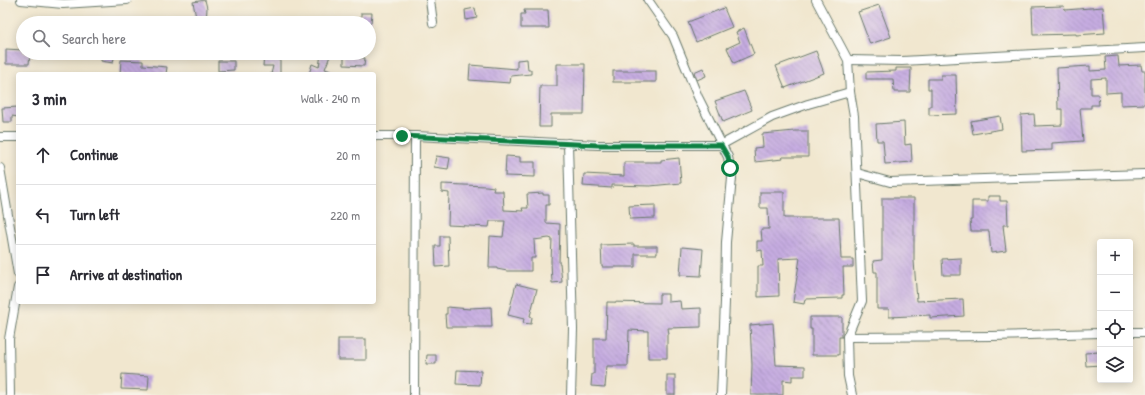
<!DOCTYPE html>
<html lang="en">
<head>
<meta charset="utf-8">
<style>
  body { margin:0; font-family:"Patrick Hand",sans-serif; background:#f7f7f7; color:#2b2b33 }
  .controls { position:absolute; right:12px; bottom:12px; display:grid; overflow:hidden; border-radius:4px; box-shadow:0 2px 10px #0003 }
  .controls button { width:36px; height:36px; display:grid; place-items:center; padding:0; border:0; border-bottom:1px solid #e1e1e2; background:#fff; color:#2b2b33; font:20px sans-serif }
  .stop { position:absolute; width:12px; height:12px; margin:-9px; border:3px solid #0b8043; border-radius:50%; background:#fff }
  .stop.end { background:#0b8043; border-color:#fff; box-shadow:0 1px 4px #0008 }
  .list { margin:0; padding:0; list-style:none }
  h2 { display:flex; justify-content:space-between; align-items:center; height:52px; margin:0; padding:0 16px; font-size:17px }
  h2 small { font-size:13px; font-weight:400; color:#7c7c81 }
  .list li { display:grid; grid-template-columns:26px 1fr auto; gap:12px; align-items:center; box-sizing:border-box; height:60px; padding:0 16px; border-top:1px solid #e1e1e2 }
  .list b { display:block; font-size:15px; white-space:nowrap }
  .list em { font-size:13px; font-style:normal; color:#7c7c81 }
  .icon { flex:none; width:22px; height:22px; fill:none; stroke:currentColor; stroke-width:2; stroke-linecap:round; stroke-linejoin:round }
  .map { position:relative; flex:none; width:1145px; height:395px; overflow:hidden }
  .search { position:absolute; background:#fff; box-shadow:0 2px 10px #0003; left:16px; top:16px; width:360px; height:44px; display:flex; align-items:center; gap:10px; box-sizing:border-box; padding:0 14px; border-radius:22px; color:#7c7c81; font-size:15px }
  .panel { position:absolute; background:#fff; box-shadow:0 2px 10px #0003; left:16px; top:72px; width:360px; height:232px; border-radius:4px }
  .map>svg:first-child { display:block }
</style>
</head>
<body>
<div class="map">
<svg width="1145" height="395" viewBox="0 0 1145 395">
  <defs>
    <pattern id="building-back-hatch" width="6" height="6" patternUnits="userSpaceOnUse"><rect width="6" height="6" fill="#c6ace1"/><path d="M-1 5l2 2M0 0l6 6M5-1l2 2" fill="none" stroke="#a08db7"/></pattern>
  </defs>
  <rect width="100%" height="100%" fill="#f7f3e8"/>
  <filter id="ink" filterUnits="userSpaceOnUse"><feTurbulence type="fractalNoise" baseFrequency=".025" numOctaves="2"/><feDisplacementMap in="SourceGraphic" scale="8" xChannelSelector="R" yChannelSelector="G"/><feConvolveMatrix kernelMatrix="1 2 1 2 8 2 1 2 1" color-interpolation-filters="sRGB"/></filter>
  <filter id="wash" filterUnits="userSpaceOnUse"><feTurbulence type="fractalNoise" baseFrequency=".012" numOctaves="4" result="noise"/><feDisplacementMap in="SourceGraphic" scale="16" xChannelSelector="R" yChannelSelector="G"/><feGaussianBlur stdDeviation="0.9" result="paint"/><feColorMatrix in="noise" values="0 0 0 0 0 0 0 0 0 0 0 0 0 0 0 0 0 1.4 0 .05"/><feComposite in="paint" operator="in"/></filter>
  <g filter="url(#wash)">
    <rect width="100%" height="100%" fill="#f1e7cf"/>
    <g id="blocks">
      <!-- building -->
      <g fill="url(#building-back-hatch)">
        <polygon points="205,0 207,8 206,23 197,23 193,2"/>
        <polygon points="879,5 891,37 870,44 858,12"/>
        <polygon points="1064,6 1065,10 1103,7 1105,33 1076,35 1076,34 1033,35 1032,7"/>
        <polygon points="475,8 477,18 466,20 465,10"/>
        <polygon points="724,8 732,27 696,42 688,22"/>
        <polygon points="524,10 548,10 549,28 521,28 521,14 525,14"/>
        <polygon points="361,13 372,13 371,23 361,23"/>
        <polygon points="744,28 754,54 734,63 727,48 740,42 736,32"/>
        <polygon points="6,49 23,50 23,53 30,53 29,64 6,64"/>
        <polygon points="816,51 824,73 785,88 776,66"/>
        <polygon points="102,53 115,53 113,63 101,61"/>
        <polygon points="264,53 280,53 280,74 271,74 273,66 263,66"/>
        <polygon points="321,54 330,56 325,69 337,73 337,74 309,74 312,64 319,67"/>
        <polygon points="1118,56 1119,66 1141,65 1142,71 1145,71 1145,104 1121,105 1121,92 1106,93 1106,78 1091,79 1091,94 1098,94 1099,105 1091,105 1091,108 1080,108 1083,141 1052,143 1052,150 1022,151 1021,115 1034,114 1035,126 1062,125 1062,109 1058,109 1057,68 1090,66 1090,71 1106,70 1105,57"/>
        <polygon points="344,57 365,58 364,66 344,65"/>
        <polygon points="527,59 528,70 531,70 531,74 511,76 510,83 469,80 470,65 517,69 517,60"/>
        <polygon points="121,60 143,61 143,65 167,67 166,74 120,74"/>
        <polygon points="218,61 234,61 234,70 218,71"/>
        <polygon points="557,64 585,64 584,114 551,114 551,127 539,127 540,86 557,86"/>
        <polygon points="703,68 706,76 697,80 694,72"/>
        <polygon points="896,68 911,68 910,92 894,92 893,79 866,79 866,72 896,71"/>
        <rect x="613" y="71" width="43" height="11"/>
        <polygon points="941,75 956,75 957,114 929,115 929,106 931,106 931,89 928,89 928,79 941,79"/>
        <polygon points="744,91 752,110 723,122 715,101"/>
        <polygon points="18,107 18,117 12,116 12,122 3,122 2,108"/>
        <polygon points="1000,116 1002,129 973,134 971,121"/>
        <polygon points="904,122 905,145 911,144 912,162 885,164 883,141 877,141 876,124"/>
        <polygon points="795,131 808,131 808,157 782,157 783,159 755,162 754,148 763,147 762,134"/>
        <polygon points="436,156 450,158 448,169 434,167"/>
        <polygon points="506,156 520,157 520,162 535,162 535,177 505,176"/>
        <polygon points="679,158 681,183 650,186 612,185 612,188 583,186 584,174 624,176 624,162 661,162 661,160"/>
        <polygon points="442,184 486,186 494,187 493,191 503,191 504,210 523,211 522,208 528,208 527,194 543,193 543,195 549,195 549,205 546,205 546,223 560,224 559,263 560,263 562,282 552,283 551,261 552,239 549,238 534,240 535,258 531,258 531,271 507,271 497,269 497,268 489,268 490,236 503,237 505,221 490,221 489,227 448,225 449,193 442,192"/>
        <polygon points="760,192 784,192 784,218 839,218 841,259 853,259 853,267 843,267 844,295 842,295 842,298 805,299 804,304 793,302 800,258 778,259 779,296 758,297 758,266 763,266 762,250 757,251 757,241 762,241 761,229 769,229 768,208 760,208"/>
        <polygon points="988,196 1000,196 1000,201 1007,201 1008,225 1003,225 1006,251 991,253 989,231 971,231 970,220 972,220 972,201 988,201"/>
        <polygon points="882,198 914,198 914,261 917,301 963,299 964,316 930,318 930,315 889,317 889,309 877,309 877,272 874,272 873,261 882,260"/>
        <polygon points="655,205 655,218 630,219 629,206"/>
        <polygon points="440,236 448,236 449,266 436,267 435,246 440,246"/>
        <polygon points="634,244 634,246 657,246 657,254 635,254 635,267 602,267 601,245"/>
        <polygon points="682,247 703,249 701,276 680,275"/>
        <polygon points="961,258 961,275 943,275 942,259"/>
        <polygon points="516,284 537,289 530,316 532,317 531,324 523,323 524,319 508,315"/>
        <polygon points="659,294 668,294 668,302 680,301 681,309 701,308 701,327 668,328 669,334 667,334 667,358 648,358 648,331 629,330 628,366 607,366 605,387 591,386 592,374 594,374 594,338 606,338 607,302 659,303"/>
        <polygon points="447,307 470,309 470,308 491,307 492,327 446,327 445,314 447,314"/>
        <polygon points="810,317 842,317 842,337 839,337 839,355 812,355 812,329 810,329"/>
        <polygon points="773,323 776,365 805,366 805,376 792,376 792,381 783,380 783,395 751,395 752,365 750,325"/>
        <rect x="338" y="339" width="28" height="21"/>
        <polygon points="1099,352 1100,365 1086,366 1085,353"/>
        <polygon points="427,355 436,355 436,364 426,364"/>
        <polygon points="457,370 481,371 480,385 456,384"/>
        <polygon points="122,374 149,376 148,390 121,389"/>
        <rect x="667" y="375" width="8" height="20"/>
      </g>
    </g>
  </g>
  <g filter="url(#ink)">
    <use href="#blocks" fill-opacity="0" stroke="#68786a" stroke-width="1"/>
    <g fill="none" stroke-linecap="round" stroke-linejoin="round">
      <!-- minor casing -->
      <g stroke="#68786a" stroke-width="10">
        <g id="minor">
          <polyline points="21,0 63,4 127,0"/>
          <polyline points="430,0 433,23"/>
          <polyline points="648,0 673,36 698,97 728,157 732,178 726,242 725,302 721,395"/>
          <polyline points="816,0 848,60 850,92 854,116 862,301 847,337 848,376 852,395"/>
          <polyline points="848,60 902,61 1145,48"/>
          <polyline points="374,136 415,136 598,145 721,145 772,117 808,104 850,92"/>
          <polyline points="0,137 18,137"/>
          <polyline points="568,143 573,329 571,395"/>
          <polyline points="0,168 18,274"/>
          <polyline points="857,173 890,182 1145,174"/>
          <polyline points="1130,332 1145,332"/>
          <polyline points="847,337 992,336 1100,333"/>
          <polyline points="10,395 9,339 18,287"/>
          <polyline points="414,395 415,136"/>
        </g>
      </g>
      <!-- minor -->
      <use href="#minor" stroke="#fff" stroke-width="8"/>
    </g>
  </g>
  <g fill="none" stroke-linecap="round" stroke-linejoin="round" filter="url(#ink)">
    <!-- route -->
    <polyline stroke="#0b8043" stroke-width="5" points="402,136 598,145 721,145 728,157 730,168"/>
  </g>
</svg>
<div class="controls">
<button>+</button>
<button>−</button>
<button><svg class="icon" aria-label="locate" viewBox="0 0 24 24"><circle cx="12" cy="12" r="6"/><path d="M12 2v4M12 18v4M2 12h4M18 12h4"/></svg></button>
<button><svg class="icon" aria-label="layers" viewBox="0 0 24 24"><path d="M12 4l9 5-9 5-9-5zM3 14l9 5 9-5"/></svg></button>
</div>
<div class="stop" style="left:730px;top:168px"></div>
<div class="stop end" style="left:402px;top:136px"></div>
<div class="search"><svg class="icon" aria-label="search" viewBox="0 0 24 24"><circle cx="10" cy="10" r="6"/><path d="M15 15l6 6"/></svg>Search here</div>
<section class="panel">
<h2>3 min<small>Walk · 240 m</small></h2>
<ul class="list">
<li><svg class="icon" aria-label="ahead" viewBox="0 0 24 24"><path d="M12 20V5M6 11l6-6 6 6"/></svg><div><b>Continue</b></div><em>20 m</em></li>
<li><svg class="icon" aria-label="left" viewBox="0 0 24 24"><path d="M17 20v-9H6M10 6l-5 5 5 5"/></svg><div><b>Turn left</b></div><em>220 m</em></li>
<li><svg class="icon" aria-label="arrive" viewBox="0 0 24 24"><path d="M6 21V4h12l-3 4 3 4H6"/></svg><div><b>Arrive at destination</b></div></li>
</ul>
</section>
</div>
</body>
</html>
